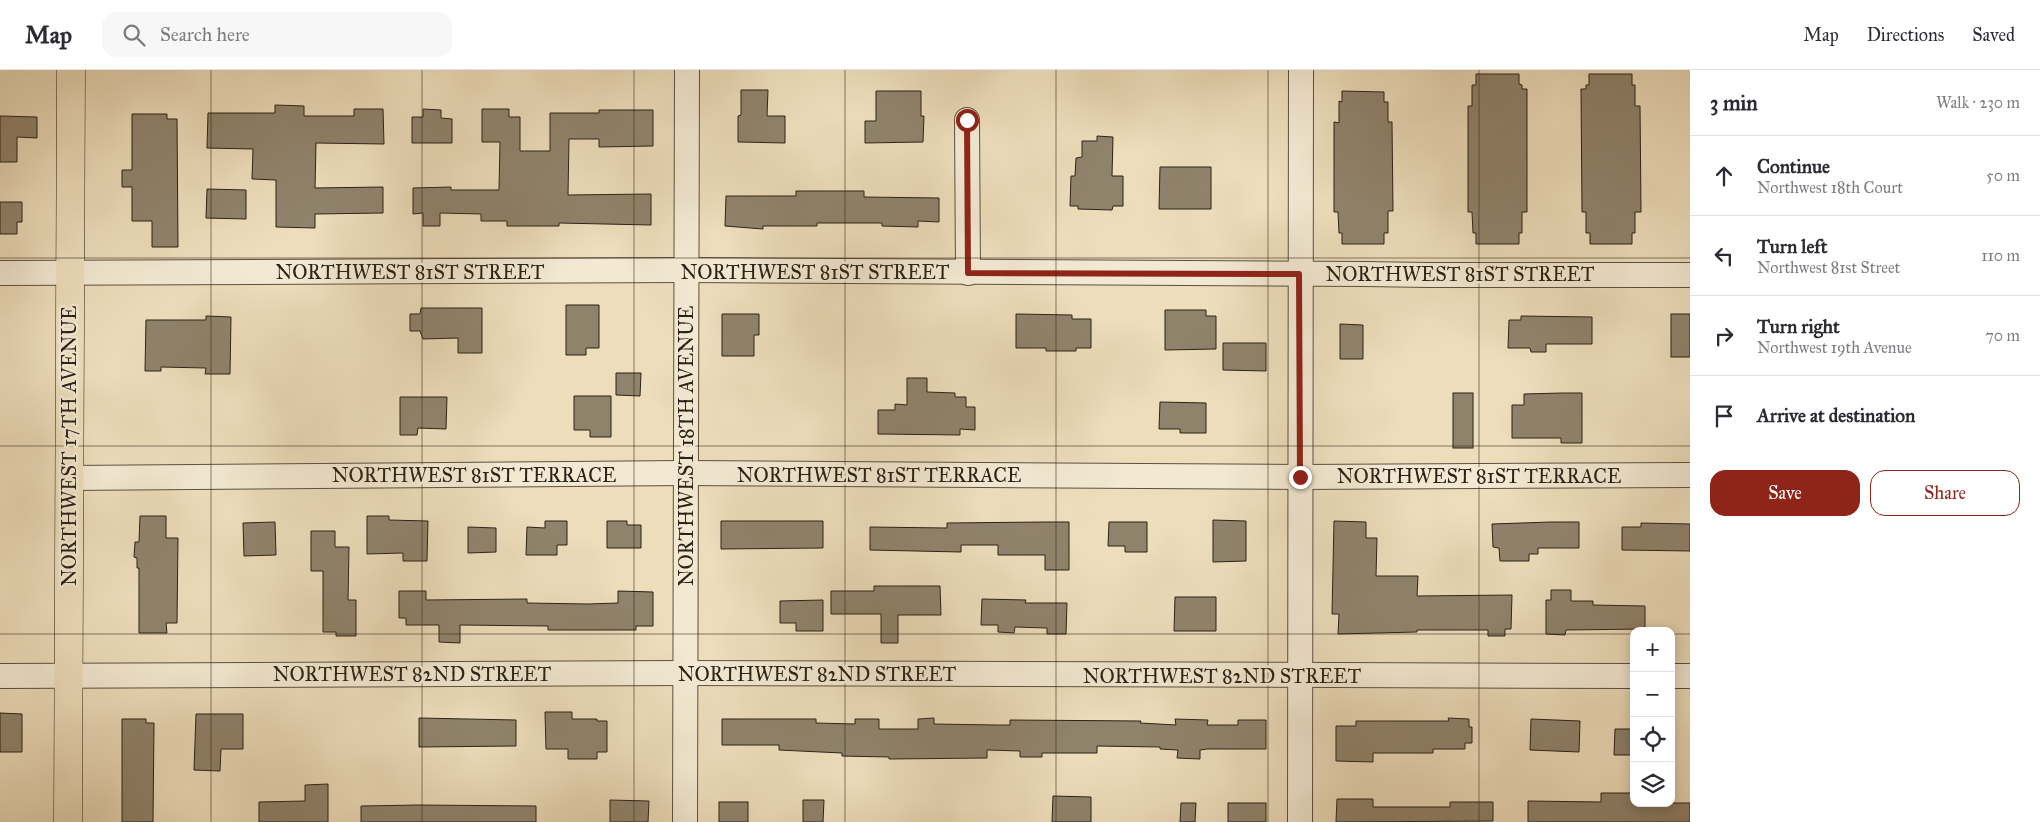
<!DOCTYPE html>
<html lang="en">
<head>
<meta charset="utf-8">
<style>
  body { margin:0; font-family:"IM FELL Great Primer",serif; background:#f7f7f7; color:#2b2b33 }
  .controls { position:absolute; right:15px; bottom:15px; display:grid; overflow:hidden; border-radius:10px; box-shadow:0 2px 12px #0003 }
  .controls button { width:45px; height:45px; display:grid; place-items:center; padding:0; border:0; border-bottom:1px solid #e1e1e2; background:#fff; color:#2b2b33; font:25px sans-serif }
  .stop { position:absolute; width:15px; height:15px; margin:-11px; border:4px solid #8f2418; border-radius:50%; background:#fff }
  .stop.end { background:#8f2418; border-color:#fff; box-shadow:0 1px 5px #0008 }
  .list { margin:0; padding:0; list-style:none }
  h2 { display:flex; justify-content:space-between; align-items:center; height:65px; margin:0; padding:0 20px; font-size:21px }
  h2 small { font-size:16px; font-weight:400; color:#7c7c81 }
  .list li { display:grid; grid-template-columns:32px 1fr auto; gap:15px; align-items:center; box-sizing:border-box; height:80px; padding:0 20px; border-top:1px solid #e1e1e2 }
  .list b { display:block; font-size:19px; white-space:nowrap }
  .list p { margin:0; font-size:16px; white-space:nowrap; color:#7c7c81 }
  .list em { font-size:16px; font-style:normal; color:#7c7c81 }
  .actions { display:flex; gap:10px; padding:15px 20px }
  .actions a { flex:1; padding:11px 0; border:1px solid #8f2418; border-radius:15px; text-align:center; font-size:18px; color:#8f2418 }
  .actions .main { background:#8f2418; color:#fff }
  .icon { flex:none; width:28px; height:28px; fill:none; stroke:currentColor; stroke-width:2; stroke-linecap:round; stroke-linejoin:round }
  .map { position:relative; flex:none; width:1690px; height:752px; overflow:hidden }
  header { display:flex; align-items:center; gap:30px; box-sizing:border-box; height:70px; padding:0 25px; background:#fff; border-bottom:1px solid #e1e1e2 }
  header strong { font-size:24px }
  nav { display:flex; gap:28px; margin-inline-start:auto; font-size:18px }
  .search { width:350px; height:45px; background:#f7f7f7; display:flex; align-items:center; gap:12px; box-sizing:border-box; padding:0 18px; border-radius:15px; color:#7c7c81; font-size:19px }
  main { display:flex }
  aside { flex:1; background:#fff }
  .map>svg:first-child { display:block }
</style>
</head>
<body>
<header>
<strong>Map</strong>
<div class="search"><svg class="icon" aria-label="search" viewBox="0 0 24 24"><circle cx="10" cy="10" r="6"/><path d="M15 15l6 6"/></svg>Search here</div>
<nav><a>Map</a><a>Directions</a><a>Saved</a></nav>
</header>
<main>
<div class="map">
<svg width="1690" height="752" viewBox="0 0 1690 752">
  <rect width="100%" height="100%" fill="#edddbb"/>
  <filter id="stains"><feTurbulence type="fractalNoise" baseFrequency=".004" numOctaves="4"/><feColorMatrix values="0 0 0 0 .2 0 0 0 0 .09 0 0 0 0 .02 0 0 0 .5 -.17"/></filter>
  <radialGradient id="worn" r=".72"><stop offset=".6" stop-color="#630" stop-opacity="0"/><stop offset="1" stop-color="#630" stop-opacity=".3"/></radialGradient>
  <!-- building -->
  <g fill="#90836c" stroke="#2b2217">
    <polygon points="1476,4 1519,4 1519,14 1522,15 1522,19 1527,19 1527,142 1522,142 1522,163 1519,163 1519,174 1476,174 1476,163 1473,163 1472,142 1468,142 1468,36 1472,36 1472,15 1476,15"/>
    <polygon points="1589,4 1632,4 1632,15 1635,15 1635,36 1640,36 1641,142 1635,142 1635,163 1632,163 1632,174 1590,174 1590,163 1586,163 1586,142 1582,142 1581,19 1586,19 1586,15 1589,15"/>
    <polygon points="741,20 768,20 767,46 785,46 785,73 738,72 738,46 741,45"/>
    <polygon points="876,21 921,21 921,46 924,46 923,72 865,73 865,51 876,51"/>
    <polygon points="1342,21 1384,22 1384,32 1388,32 1388,52 1392,52 1393,141 1388,141 1388,163 1384,163 1384,174 1342,174 1342,163 1339,163 1338,142 1334,142 1334,52 1339,53 1339,31 1342,32"/>
    <polygon points="275,35 304,36 304,46 354,46 354,39 383,39 384,74 316,73 315,118 383,117 383,143 315,144 315,158 276,157 276,110 252,109 253,79 207,78 208,43 275,43"/>
    <polygon points="423,39 441,40 441,48 452,49 452,73 412,73 412,47 423,47"/>
    <polygon points="482,39 509,39 509,47 520,47 520,81 550,81 550,43 599,43 599,40 653,40 653,76 599,77 599,69 569,69 568,125 651,124 651,155 559,153 559,156 507,156 507,151 481,151 481,144 440,143 440,156 423,156 423,143 413,144 413,118 451,117 451,120 499,120 500,72 482,72"/>
    <polygon points="132,44 167,44 167,49 177,49 178,177 152,177 152,151 132,151 132,117 122,117 122,100 132,100"/>
    <polygon points="0,46 37,47 37,68 17,67 17,92 0,92"/>
    <polygon points="1097,66 1113,67 1112,106 1123,106 1123,136 1113,136 1112,140 1078,139 1078,136 1070,136 1071,106 1075,106 1076,88 1082,87 1082,71 1097,71"/>
    <polygon points="1160,97 1211,97 1211,139 1159,139"/>
    <polygon points="207,119 246,120 246,149 206,148"/>
    <polygon points="796,121 864,121 864,127 939,128 939,152 918,151 918,157 882,156 882,153 817,153 817,156 763,156 763,159 725,156 726,126 796,126"/>
    <polygon points="0,132 22,132 22,152 17,152 17,164 0,164"/>
    <polygon points="566,235 599,235 599,278 586,278 586,285 566,285"/>
    <polygon points="421,238 482,238 482,283 458,283 458,268 423,269 420,261 410,261 410,244 420,244"/>
    <polygon points="1165,240 1206,240 1206,246 1216,246 1216,279 1165,280"/>
    <polygon points="722,244 759,244 759,265 754,265 754,286 722,286"/>
    <polygon points="1016,244 1072,245 1072,249 1091,249 1091,278 1076,278 1076,281 1046,281 1046,278 1016,278"/>
    <rect x="1671" y="244" width="19" height="43"/>
    <polygon points="206,246 231,247 230,304 205,304 206,298 161,297 161,301 145,301 146,250 206,250"/>
    <polygon points="1521,246 1592,247 1592,274 1546,274 1546,282 1531,282 1530,278 1508,278 1509,250 1521,250"/>
    <polygon points="1340,254 1363,255 1363,289 1340,289"/>
    <polygon points="1223,273 1266,273 1266,301 1223,300"/>
    <polygon points="616,303 641,303 640,326 616,325"/>
    <polygon points="907,308 927,308 927,322 955,323 955,327 966,327 966,337 975,337 975,360 960,359 960,365 878,364 878,340 895,340 895,334 907,335"/>
    <rect x="1453" y="323" width="20" height="55"/>
    <polygon points="1562,323 1582,323 1582,373 1561,373 1561,368 1512,368 1512,335 1524,335 1524,324"/>
    <polygon points="574,326 611,326 611,367 590,367 590,360 574,360"/>
    <polygon points="400,327 447,327 446,359 418,358 417,365 400,365"/>
    <polygon points="1160,332 1206,333 1206,363 1180,363 1180,359 1159,359"/>
    <polygon points="140,446 166,446 166,468 178,468 177,553 166,553 167,563 139,563 139,498 137,498 137,488 134,487 135,472 139,472"/>
    <polygon points="367,446 389,446 389,450 428,451 427,491 403,491 403,483 367,484"/>
    <polygon points="1213,450 1246,451 1246,491 1213,492"/>
    <polygon points="545,451 567,451 567,475 557,475 557,485 526,485 527,457 545,458"/>
    <polygon points="607,451 627,451 627,455 641,455 641,478 607,478"/>
    <polygon points="721,451 823,451 823,478 721,479"/>
    <polygon points="1334,451 1366,452 1366,468 1377,468 1376,506 1418,506 1417,526 1512,525 1511,559 1505,559 1505,566 1488,566 1488,560 1417,560 1417,562 1338,564 1339,544 1332,544"/>
    <polygon points="275,452 276,485 244,486 243,453"/>
    <polygon points="1044,452 1069,452 1069,500 1045,500 1045,485 998,485 998,475 961,475 961,482 870,480 870,457 947,458 947,453"/>
    <polygon points="1109,452 1147,452 1147,482 1125,482 1125,476 1108,476"/>
    <polygon points="1551,452 1579,452 1579,478 1538,478 1538,484 1529,484 1529,491 1500,491 1499,478 1493,477 1492,454"/>
    <polygon points="1641,453 1690,454 1690,481 1622,480 1622,457 1641,457"/>
    <polygon points="468,457 496,458 496,482 468,483"/>
    <polygon points="311,461 335,461 335,477 349,477 348,530 356,530 356,566 336,566 336,562 323,562 323,501 311,501"/>
    <polygon points="874,516 940,516 941,545 898,545 898,573 881,573 881,544 831,544 831,521 874,521"/>
    <polygon points="1551,520 1571,520 1571,531 1593,531 1593,535 1645,536 1645,559 1566,560 1565,565 1546,564 1546,530 1551,530"/>
    <polygon points="399,521 426,521 426,530 527,529 527,533 588,534 618,533 618,521 653,522 653,556 636,556 636,560 548,560 548,556 460,555 460,573 439,572 439,555 406,555 406,548 399,548"/>
    <polygon points="1175,527 1216,527 1216,561 1174,561"/>
    <polygon points="982,529 1026,530 1025,533 1067,533 1066,564 1047,564 1047,558 1015,557 1014,563 998,562 998,555 981,555"/>
    <polygon points="823,530 823,561 796,561 796,553 780,553 780,531"/>
    <polygon points="545,642 572,642 572,649 597,649 597,651 607,651 607,682 597,682 597,689 568,689 568,679 546,679"/>
    <polygon points="0,643 22,644 22,682 0,682"/>
    <polygon points="196,644 243,644 243,679 221,679 220,701 194,700"/>
    <polygon points="419,648 516,650 516,676 419,677"/>
    <polygon points="934,648 934,654 997,655 1010,655 1010,650 1141,651 1140,653 1176,655 1175,649 1208,650 1207,655 1238,655 1238,650 1266,650 1266,679 1207,679 1200,680 1200,689 1177,688 1178,680 1160,679 1160,677 1097,676 1097,683 1042,683 1042,687 1020,687 1020,681 987,680 987,688 889,689 889,687 842,686 842,683 779,680 779,675 722,675 722,649 816,649 816,653 855,654 855,649 879,649 879,659 918,659 918,649"/>
    <polygon points="1448,648 1469,649 1469,657 1472,657 1472,673 1465,673 1465,679 1433,679 1433,683 1373,683 1373,692 1336,691 1336,656 1356,656 1356,651 1449,651"/>
    <polygon points="122,649 146,649 146,653 154,653 153,752 122,752"/>
    <polygon points="1531,649 1580,651 1579,682 1530,680"/>
    <polygon points="1615,659 1634,659 1634,685 1614,685"/>
    <polygon points="328,714 328,752 259,752 259,732 305,731 305,715"/>
    <polygon points="1601,723 1634,723 1634,733 1690,733 1690,752 1528,752 1528,731 1601,732"/>
    <polygon points="1053,726 1091,727 1091,752 1052,752"/>
    <polygon points="1337,729 1373,729 1373,737 1450,737 1450,732 1493,732 1493,751 1336,752"/>
    <polygon points="610,730 649,731 648,752 610,752"/>
    <polygon points="803,730 824,730 823,752 803,752"/>
    <rect x="719" y="732" width="29" height="20"/>
    <polygon points="1181,733 1196,733 1195,752 1180,752"/>
    <rect x="1228" y="733" width="38" height="19"/>
    <polygon points="419,735 536,736 536,752 361,752 361,736"/>
  </g>
  <g fill="none" stroke-linecap="round" stroke-linejoin="round">
    <!-- minor casing -->
    <g stroke="#5c5140" stroke-width="26">
      <g id="minor">
        <polyline points="967,50 968,203"/>
        <polyline points="0,203 687,200 1365,204 1428,205 1690,205"/>
        <polyline points="69,408 685,403 1300,407 1690,405"/>
        <polyline points="0,606 685,603 1634,606"/>
        <polyline points="1671,606 1690,606"/>
        <polyline points="685,752 687,0"/>
        <polyline points="1300,752 1301,0"/>
      </g>
    </g>
    <!-- major casing -->
    <g stroke="#2b2217" stroke-width="29">
      <polyline id="major" points="68,752 71,0"/>
    </g>
    <!-- minor -->
    <use href="#minor" stroke="#f3e9d3" stroke-width="24"/>
    <!-- major -->
    <use href="#major" stroke="#edddbb" stroke-width="28"/>
  </g>
  <g fill="none" stroke-linecap="round" stroke-linejoin="round">
    <!-- route -->
    <polyline stroke="#8f2418" stroke-width="6" points="967,50 968,203 1299,204 1300,407"/>
  </g>
  <!-- grid -->
  <path fill="none" stroke="#2b2217" stroke-width="1" stroke-opacity="0.55" d="M211,0V752M422,0V752M634,0V752M845,0V752M1056,0V752M1268,0V752M1479,0V752M0,188H1690M0,376H1690M0,564H1634M1671,564H1690"/>
  <g text-anchor="middle" dominant-baseline="central" stroke-width="5" stroke-linejoin="round" paint-order="stroke">
    <!-- street labels -->
    <g font-size="20" fill="#2b2217" stroke="#f3e9d3">
      <text x="410" y="202">NORTHWEST 81ST STREET</text>
      <text x="815" y="202">NORTHWEST 81ST STREET</text>
      <text x="1460" y="204">NORTHWEST 81ST STREET</text>
      <text transform="translate(69 376) rotate(-90)">NORTHWEST 17TH AVENUE</text>
      <text transform="translate(686 376) rotate(-90)">NORTHWEST 18TH AVENUE</text>
      <text x="474" y="405">NORTHWEST 81ST TERRACE</text>
      <text x="879" y="405">NORTHWEST 81ST TERRACE</text>
      <text x="1479" y="406">NORTHWEST 81ST TERRACE</text>
      <text x="412" y="604">NORTHWEST 82ND STREET</text>
      <text x="817" y="604">NORTHWEST 82ND STREET</text>
      <text x="1222" y="606">NORTHWEST 82ND STREET</text>
    </g>
  </g>
  <rect width="100%" height="100%" filter="url(#stains)"/>
  <rect width="100%" height="100%" fill="url(#worn)"/>
</svg>
<div class="controls">
<button>+</button>
<button>−</button>
<button><svg class="icon" aria-label="locate" viewBox="0 0 24 24"><circle cx="12" cy="12" r="6"/><path d="M12 2v4M12 18v4M2 12h4M18 12h4"/></svg></button>
<button><svg class="icon" aria-label="layers" viewBox="0 0 24 24"><path d="M12 4l9 5-9 5-9-5zM3 14l9 5 9-5"/></svg></button>
</div>
<div class="stop" style="left:967px;top:50px"></div>
<div class="stop end" style="left:1300px;top:407px"></div>
</div>
<aside>
<h2>3 min<small>Walk · 230 m</small></h2>
<ul class="list">
<li><svg class="icon" aria-label="ahead" viewBox="0 0 24 24"><path d="M12 20V5M6 11l6-6 6 6"/></svg><div><b>Continue</b><p>Northwest 18th Court</p></div><em>50 m</em></li>
<li><svg class="icon" aria-label="left" viewBox="0 0 24 24"><path d="M17 20v-9H6M10 6l-5 5 5 5"/></svg><div><b>Turn left</b><p>Northwest 81st Street</p></div><em>110 m</em></li>
<li><svg class="icon" aria-label="right" viewBox="0 0 24 24"><path d="M7 20v-9h11M14 6l5 5-5 5"/></svg><div><b>Turn right</b><p>Northwest 19th Avenue</p></div><em>70 m</em></li>
<li><svg class="icon" aria-label="arrive" viewBox="0 0 24 24"><path d="M6 21V4h12l-3 4 3 4H6"/></svg><div><b>Arrive at destination</b></div></li>
</ul>
<div class="actions"><a class="main">Save</a><a>Share</a></div>
</aside>
</main>
</body>
</html>
